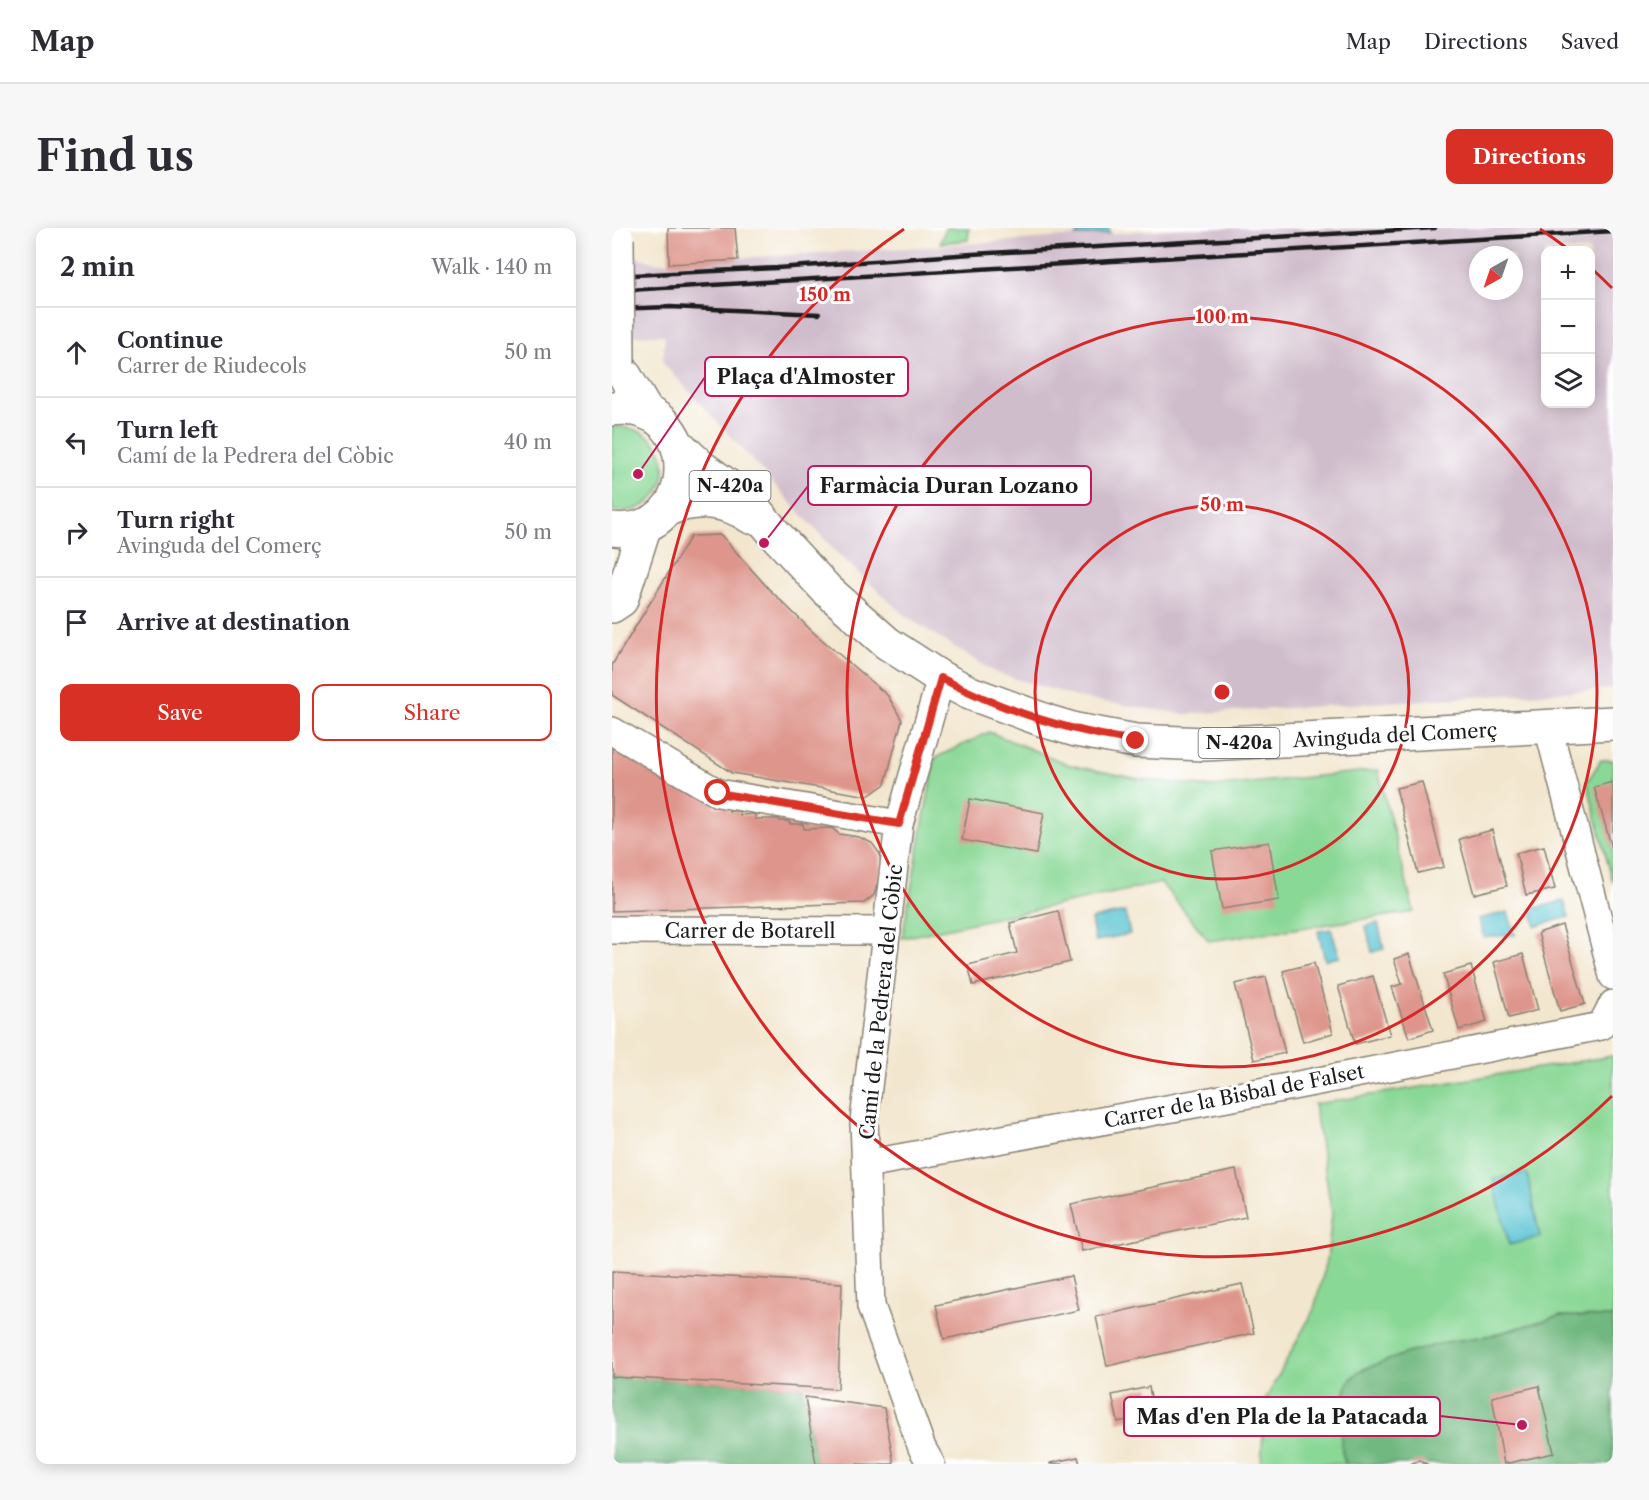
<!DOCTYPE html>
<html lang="en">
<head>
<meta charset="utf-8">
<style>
  body { margin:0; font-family:"Libre Caslon Text",serif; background:#f7f7f7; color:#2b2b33 }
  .controls { position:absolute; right:18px; top:18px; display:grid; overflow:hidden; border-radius:12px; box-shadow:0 3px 15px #0003 }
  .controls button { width:54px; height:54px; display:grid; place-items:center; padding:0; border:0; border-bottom:2px solid #e1e1e2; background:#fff; color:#2b2b33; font:30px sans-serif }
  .compass { position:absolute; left:857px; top:18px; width:54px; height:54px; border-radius:50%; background:#fff; box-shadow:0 3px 15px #0003; rotate:220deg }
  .stop { position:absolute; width:18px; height:18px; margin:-14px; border:4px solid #d93025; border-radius:50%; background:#fff }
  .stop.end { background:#d93025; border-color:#fff; box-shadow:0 2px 6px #0008 }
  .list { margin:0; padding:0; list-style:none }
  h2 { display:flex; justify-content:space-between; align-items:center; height:78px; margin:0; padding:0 24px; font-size:26px }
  h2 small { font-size:20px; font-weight:400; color:#7c7c81 }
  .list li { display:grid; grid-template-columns:39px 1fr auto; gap:18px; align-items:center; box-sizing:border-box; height:90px; padding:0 24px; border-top:2px solid #e1e1e2 }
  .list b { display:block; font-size:22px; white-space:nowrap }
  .list p { margin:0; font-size:20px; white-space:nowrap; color:#7c7c81 }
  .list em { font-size:20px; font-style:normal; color:#7c7c81 }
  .actions { display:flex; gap:12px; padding:18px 24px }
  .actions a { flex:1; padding:14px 0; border:2px solid #d93025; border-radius:12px; text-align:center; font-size:21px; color:#d93025 }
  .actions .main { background:#d93025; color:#fff }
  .icon { flex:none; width:33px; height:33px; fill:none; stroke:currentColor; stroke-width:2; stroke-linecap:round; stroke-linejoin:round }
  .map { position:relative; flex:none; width:1001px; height:1236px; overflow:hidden; border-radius:12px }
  header { display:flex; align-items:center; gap:36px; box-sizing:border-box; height:84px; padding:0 30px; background:#fff; border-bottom:2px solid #e1e1e2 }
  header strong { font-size:28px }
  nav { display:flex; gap:33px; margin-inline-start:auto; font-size:21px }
  .intro { display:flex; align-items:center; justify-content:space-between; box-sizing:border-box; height:144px; padding:0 36px }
  h1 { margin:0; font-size:42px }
  .button { padding:15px 27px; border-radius:12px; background:#d93025; color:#fff; font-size:21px; font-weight:700 }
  main { display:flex; gap:36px; padding:0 36px }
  aside { flex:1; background:#fff; border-radius:12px; box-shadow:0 3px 15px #0003 }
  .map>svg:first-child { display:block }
</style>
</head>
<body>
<header>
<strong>Map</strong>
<nav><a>Map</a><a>Directions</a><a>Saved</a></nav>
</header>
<div class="intro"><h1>Find us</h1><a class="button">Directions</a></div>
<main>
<aside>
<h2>2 min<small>Walk · 140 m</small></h2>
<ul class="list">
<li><svg class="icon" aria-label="ahead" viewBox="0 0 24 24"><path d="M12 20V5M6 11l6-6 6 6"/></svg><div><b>Continue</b><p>Carrer de Riudecols</p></div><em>50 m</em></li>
<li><svg class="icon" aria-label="left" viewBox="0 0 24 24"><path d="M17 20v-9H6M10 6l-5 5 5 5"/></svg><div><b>Turn left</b><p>Camí de la Pedrera del Còbic</p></div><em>40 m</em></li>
<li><svg class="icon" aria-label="right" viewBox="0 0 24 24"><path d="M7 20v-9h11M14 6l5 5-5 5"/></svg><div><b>Turn right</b><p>Avinguda del Comerç</p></div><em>50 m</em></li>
<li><svg class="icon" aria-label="arrive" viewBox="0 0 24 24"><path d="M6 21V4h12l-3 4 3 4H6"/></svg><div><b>Arrive at destination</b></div></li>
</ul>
<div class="actions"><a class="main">Save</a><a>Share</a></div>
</aside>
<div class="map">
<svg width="1001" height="1236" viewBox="0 0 1001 1236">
  <rect width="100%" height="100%" fill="#fff"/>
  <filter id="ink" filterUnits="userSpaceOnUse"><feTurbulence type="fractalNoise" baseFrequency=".0167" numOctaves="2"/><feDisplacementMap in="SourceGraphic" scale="12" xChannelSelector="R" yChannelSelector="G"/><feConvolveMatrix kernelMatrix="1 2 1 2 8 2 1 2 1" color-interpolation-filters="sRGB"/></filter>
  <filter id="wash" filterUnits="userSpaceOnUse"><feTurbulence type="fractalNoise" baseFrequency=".008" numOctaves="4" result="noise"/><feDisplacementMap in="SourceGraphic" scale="24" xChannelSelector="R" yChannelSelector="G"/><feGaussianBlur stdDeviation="1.35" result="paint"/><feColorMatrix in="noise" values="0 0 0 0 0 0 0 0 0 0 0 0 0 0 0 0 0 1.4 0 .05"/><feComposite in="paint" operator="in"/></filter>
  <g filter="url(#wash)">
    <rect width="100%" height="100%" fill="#f2e6ce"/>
    <!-- industrial -->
    <path fill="#d0bdcc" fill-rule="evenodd" d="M572,0H1001V461L572,486L472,471L384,445L293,388L225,325L51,135L53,107L0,108V20L43,35L342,17ZM933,22H978V176H933ZM866,27H902V63H866Z"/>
    <!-- green -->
    <g fill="#8ad896" stroke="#537a59" stroke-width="1.5">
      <polygon points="334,0 357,0 356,12 328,15"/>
      <path d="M3,199C76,199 62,294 0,282V200Z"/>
      <polygon points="377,504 458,537 527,551 600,559 766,542 802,684 597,713 549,655 290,710 323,530"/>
      <polygon points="989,532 1001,532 1001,655 975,554"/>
      <path d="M1001,828V1089L947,1088L881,1107L834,1114L786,1129L772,1135L730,1176C729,1196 728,1216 733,1236H649L653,1173L702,1081L715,1032L720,986L702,876Z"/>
    </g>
    <!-- forest -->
    <g fill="#6fb87f" stroke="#466a4e" stroke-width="1.5">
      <polygon points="947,1088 1001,1089 1001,1236 734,1236 730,1224 728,1201 730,1176 736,1154 747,1143 795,1125 834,1114 881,1107"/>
      <polygon points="0,1149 191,1159 204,1236 0,1236"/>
    </g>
    <!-- water -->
    <g fill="#57c3d1" stroke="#3a7076" stroke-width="1.5">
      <polygon points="470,0 497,0 498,5 464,8"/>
      <polygon points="952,673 957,689 924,698 919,681"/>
      <polygon points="513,684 518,706 483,713 479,691"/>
      <polygon points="896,684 903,707 872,709 866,691"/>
      <polygon points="766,695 772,721 760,724 754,698"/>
      <polygon points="719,701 728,729 713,732 706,703"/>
      <polygon points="915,945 928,1009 897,1017 881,951"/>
    </g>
    <g id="blocks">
      <!-- building -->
      <g fill="#de968c">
        <polygon points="56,0 123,0 126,32 57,36"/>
        <polygon points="109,307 156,360 202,405 276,468 290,492 273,556 256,568 120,545 0,467 0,437 79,308"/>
        <polygon points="0,510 98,571 103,579 117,579 117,583 127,583 128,587 143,586 143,591 167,591 168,593 176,593 178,596 191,596 192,601 220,600 227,606 247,609 260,615 268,626 269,642 262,667 252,675 0,683"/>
        <polygon points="810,554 832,639 806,645 784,560"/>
        <polygon points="1001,554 1001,620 1000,620 982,559"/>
        <polygon points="358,571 432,585 424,626 350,612"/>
        <polygon points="880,602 895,658 862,666 847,611"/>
        <polygon points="657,614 667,672 610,681 600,623"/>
        <polygon points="932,618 943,661 914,667 904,625"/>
        <polygon points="446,683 458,734 361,757 356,737 405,725 398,695"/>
        <polygon points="950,697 973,776 948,783 926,705"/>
        <polygon points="797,726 821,802 797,810 780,759 790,756 782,731"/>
        <polygon points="911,726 926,782 897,790 882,734"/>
        <polygon points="702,735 721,805 691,814 671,743"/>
        <polygon points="859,738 875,794 847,802 831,746"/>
        <polygon points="761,748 778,807 743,816 726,758"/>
        <polygon points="654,749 673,825 642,832 623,756"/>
        <polygon points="624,942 634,989 470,1023 459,976"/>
        <polygon points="0,1043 230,1055 226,1161 0,1149"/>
        <polygon points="459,1048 467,1082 332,1111 324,1077"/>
        <polygon points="630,1056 642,1105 495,1138 484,1089"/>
        <polygon points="927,1158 942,1225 892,1236 880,1169"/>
        <polygon points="537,1159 542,1186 506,1194 500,1167"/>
        <polygon points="193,1169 272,1180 282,1236 204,1236"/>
        <polygon points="466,1229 468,1236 438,1236 438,1235"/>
        <polygon points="807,1232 810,1233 815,1236 798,1236"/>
      </g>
    </g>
  </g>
  <g filter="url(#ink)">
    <use href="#blocks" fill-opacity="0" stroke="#878175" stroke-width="1.5"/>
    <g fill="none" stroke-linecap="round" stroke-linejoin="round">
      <!-- street casing -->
      <g stroke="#878175" stroke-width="30">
        <g id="street">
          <polyline points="936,499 1001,748"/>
          <polyline points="0,503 106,565 287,596"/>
          <polyline points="0,702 275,703"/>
          <polyline points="254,936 681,858 989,798 1001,776"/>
          <polyline points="319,1236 310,1220 259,1078 252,893 287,596 329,450"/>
        </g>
      </g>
      <!-- secondary casing -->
      <g stroke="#878175" stroke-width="36">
        <polyline id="secondary" points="0,378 9,372 33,297"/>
      </g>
      <!-- primary casing -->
      <g stroke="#878175" stroke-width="36">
        <g id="primary">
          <polyline points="6,136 35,185"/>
          <path d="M0,181C92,168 92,312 0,301"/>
          <polyline points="66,217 89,239 135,272 163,306 215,362 275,415 329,450 358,465 437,494 464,502 524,513 592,516 1001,495"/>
          <path d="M55,281C85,270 112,271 139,289"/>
        </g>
      </g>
      <!-- street -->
      <use href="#street" stroke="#fff" stroke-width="27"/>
      <!-- secondary -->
      <use href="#secondary" stroke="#fff" stroke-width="33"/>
      <!-- primary -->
      <use href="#primary" stroke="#fff" stroke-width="33"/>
      <!-- rail -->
      <g stroke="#1c1c1c" stroke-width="4.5">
        <polyline points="0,48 165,40 360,26 823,0"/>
        <polyline points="0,63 1001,3"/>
        <polyline points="0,81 58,79 207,86"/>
      </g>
      <!-- primary-bridge casing -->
      <g stroke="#878175" stroke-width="36" stroke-linecap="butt">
        <polyline id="primary-bridge" points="5,11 6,136"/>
      </g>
      <!-- primary-bridge -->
      <use href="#primary-bridge" stroke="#fff" stroke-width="33"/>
    </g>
  </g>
  <g fill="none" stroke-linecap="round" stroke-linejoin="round" filter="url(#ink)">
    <!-- route -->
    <path stroke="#d93025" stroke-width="8" d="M106,565L287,596L329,450C390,482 455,503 524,513"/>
  </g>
  <!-- distance rings -->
  <g fill="none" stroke="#d62828" stroke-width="3">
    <circle cx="610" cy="464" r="187"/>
    <circle cx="610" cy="464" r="375"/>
    <path d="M1000 868A562 562 0 1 1 292 1M928 1A562 562 0 0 1 956 21M979 40A562 562 0 0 1 1000 60"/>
  </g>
  <g text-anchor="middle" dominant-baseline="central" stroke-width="6" stroke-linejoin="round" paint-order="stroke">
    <!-- shield labels -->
    <g fill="#fff" stroke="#606060" stroke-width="1.5">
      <rect x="77.5" y="243" width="81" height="30" rx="4.5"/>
      <rect x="586.5" y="500" width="81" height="30" rx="4.5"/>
    </g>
    <g font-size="18" font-weight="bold" fill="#1c1c1c">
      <text x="118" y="258">N-420a</text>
      <text x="627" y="515">N-420a</text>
    </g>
    <!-- street labels -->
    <g font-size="20" fill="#1c1c1c" stroke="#fff">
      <text transform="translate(783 507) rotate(-3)">Avinguda del Comerç</text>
      <text x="138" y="703">Carrer de Botarell</text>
      <text transform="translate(269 774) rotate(-84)">Camí de la Pedrera del Còbic</text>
      <text transform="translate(622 868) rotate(-11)">Carrer de la Bisbal de Falset</text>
    </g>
  </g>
  <circle cx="610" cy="464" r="9" fill="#d62828" stroke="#fff" stroke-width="3"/>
  <g font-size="18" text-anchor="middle" font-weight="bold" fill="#d62828" stroke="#fff" stroke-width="6" stroke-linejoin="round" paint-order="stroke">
    <text x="213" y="73">150 m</text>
    <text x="610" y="95">100 m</text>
    <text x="610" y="283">50 m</text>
  </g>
  <!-- callouts -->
  <path fill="none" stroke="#c2185b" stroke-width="2" d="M26 246L93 149M152 315L196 258M910 1197L828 1188"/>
  <g fill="#c2185b" stroke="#fff" stroke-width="2">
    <circle cx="26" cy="246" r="6"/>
    <circle cx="152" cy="315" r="6"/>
    <circle cx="910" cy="1197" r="6"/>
  </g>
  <g fill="#fff" stroke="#c2185b" stroke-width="2">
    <rect x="93" y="129" width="203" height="39" rx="6"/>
    <rect x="196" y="238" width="283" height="39" rx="6"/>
    <rect x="512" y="1169" width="316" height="39" rx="6"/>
  </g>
  <g font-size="21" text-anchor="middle" font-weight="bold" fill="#1c1c1c">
    <text x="194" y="156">Plaça d'Almoster</text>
    <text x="337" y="265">Farmàcia Duran Lozano</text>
    <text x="670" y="1196">Mas d'en Pla de la Patacada</text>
  </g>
</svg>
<div class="controls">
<button>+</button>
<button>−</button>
<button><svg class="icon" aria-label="layers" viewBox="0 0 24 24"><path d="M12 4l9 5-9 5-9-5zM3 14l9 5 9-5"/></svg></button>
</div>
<svg class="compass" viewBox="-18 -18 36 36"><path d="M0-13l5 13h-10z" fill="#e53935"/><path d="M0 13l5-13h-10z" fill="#7c7c81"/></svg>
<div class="stop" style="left:106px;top:565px"></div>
<div class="stop end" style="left:524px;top:513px"></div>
</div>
</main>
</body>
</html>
